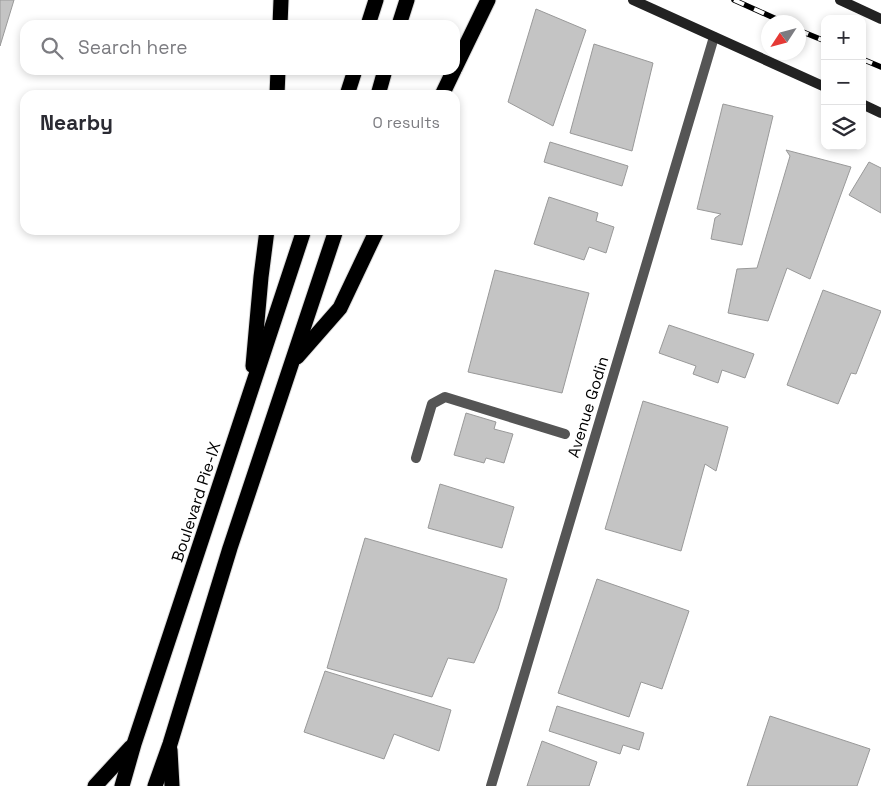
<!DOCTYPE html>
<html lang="en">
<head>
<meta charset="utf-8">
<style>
  body { margin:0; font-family:"Space Grotesk",sans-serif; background:#f2f2f3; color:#2b2b33 }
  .controls { position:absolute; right:15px; top:15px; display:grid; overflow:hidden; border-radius:10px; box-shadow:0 2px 8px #0003 }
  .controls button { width:45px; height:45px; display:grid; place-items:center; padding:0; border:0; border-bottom:1px solid #e1e1e2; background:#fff; color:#2b2b33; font:25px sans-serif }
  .compass { position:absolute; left:761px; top:15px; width:45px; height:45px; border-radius:50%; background:#fff; box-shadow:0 2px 8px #0003; rotate:234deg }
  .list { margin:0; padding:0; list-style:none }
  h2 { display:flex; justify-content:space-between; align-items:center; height:65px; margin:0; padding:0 20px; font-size:21px }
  h2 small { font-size:16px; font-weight:400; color:#7c7c81 }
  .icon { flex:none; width:28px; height:28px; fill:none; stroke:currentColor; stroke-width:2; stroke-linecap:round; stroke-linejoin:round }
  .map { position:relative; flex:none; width:881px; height:786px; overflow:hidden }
  .search { position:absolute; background:#fff; box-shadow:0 2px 8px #0003; left:20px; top:20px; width:440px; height:55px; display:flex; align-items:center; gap:12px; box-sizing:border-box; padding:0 18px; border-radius:15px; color:#7c7c81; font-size:19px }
  .panel { position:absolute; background:#fff; box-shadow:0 2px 8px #0003; left:20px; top:90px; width:440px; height:145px; border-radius:15px }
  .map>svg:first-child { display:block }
</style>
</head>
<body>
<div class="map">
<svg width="881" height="786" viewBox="0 0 881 786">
  <rect width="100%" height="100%" fill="#fff"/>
  <!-- building -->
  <g fill="#c4c4c4" stroke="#999">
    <polygon points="0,0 14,0 0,46"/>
    <polygon points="536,9 586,30 553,126 508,102"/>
    <polygon points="594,44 653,63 632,151 570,133"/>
    <polygon points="723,104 773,116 742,245 711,239 715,218 721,214 697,209"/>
    <polygon points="550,142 628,166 622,186 544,162"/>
    <polygon points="786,150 851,167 810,279 787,268 768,321 728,313 737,269 757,268 790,156"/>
    <polygon points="869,162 881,168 881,213 849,195"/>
    <polygon points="549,197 598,213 596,221 614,227 606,253 589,247 584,260 534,244"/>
    <polygon points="495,270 589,293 562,393 468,372"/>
    <polygon points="823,290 881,311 856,374 851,373 838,404 787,385"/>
    <polygon points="669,325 754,354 745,378 722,370 718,383 693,374 696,366 659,353"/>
    <polygon points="643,401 728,427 716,471 705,464 681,551 605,529"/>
    <polygon points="466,413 496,422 494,429 513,434 504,463 486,458 484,463 454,455"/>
    <polygon points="440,484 514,507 502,548 428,528"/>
    <polygon points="365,538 507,579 498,609 474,663 448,658 432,697 327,668"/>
    <polygon points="597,579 689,611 662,689 641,682 629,717 558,693"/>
    <polygon points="325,671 451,710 439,751 394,734 384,759 304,732"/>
    <polygon points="557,706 644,733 639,750 623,745 620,754 549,731"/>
    <polygon points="770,716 870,749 857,786 747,786"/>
    <polygon points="542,741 597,762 589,786 527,786"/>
  </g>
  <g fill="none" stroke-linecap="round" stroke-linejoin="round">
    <!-- highway casing -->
    <g stroke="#dbdbdb" stroke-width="17">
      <g id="highway">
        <polyline points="280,25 281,0"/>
        <polyline points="368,25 376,0"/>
        <polyline points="399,25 407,0"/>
        <polyline points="455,68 488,0"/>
        <polyline points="277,95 278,70"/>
        <polyline points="347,95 355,70"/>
        <polyline points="378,95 385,70"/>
        <polyline points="442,95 454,70"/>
        <polyline points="297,357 340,308 377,230"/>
        <polyline points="253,366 261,277 267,230"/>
        <polyline points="170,750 172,786"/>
        <polyline points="95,786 131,747"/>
        <polyline points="122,786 134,744 304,230"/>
        <polyline points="155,786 170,744 230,548 336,230"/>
      </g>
    </g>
    <!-- street -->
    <g stroke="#555" stroke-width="10">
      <polyline points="416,458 432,404 445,397 565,434"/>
      <polyline points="491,786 714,37"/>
    </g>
    <!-- secondary -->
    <g stroke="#222" stroke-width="10">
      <polyline points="633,0 825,87"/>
      <polyline points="840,0 881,19"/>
      <polyline points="862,104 881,113"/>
    </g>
    <!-- highway -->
    <use href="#highway" stroke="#000" stroke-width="15"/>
    <!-- rail casing -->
    <g stroke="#000" stroke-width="5.5">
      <g id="rail">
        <polyline points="734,0 783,22"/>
        <polyline points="798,30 825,41"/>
        <polyline points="862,59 881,67"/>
      </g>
    </g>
    <!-- rail -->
    <use href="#rail" stroke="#fff" stroke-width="4" stroke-dasharray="11" stroke-linecap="butt"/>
  </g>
  <g text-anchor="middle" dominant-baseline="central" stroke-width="4" stroke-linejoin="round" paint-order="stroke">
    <!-- street labels -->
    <g font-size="16" fill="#000" stroke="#fff">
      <text transform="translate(588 407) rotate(-73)">Avenue Godin</text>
      <text transform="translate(196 502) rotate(-72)">Boulevard Pie-IX</text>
    </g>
  </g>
</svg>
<div class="controls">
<button>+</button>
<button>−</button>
<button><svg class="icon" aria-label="layers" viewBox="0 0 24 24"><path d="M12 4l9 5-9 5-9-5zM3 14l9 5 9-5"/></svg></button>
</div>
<svg class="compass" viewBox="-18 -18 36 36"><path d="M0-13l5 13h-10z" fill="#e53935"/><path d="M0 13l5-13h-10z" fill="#7c7c81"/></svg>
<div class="search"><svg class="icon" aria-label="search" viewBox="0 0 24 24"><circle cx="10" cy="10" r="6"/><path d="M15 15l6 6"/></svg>Search here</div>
<section class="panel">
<h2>Nearby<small>0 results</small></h2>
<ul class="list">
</ul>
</section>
</div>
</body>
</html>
